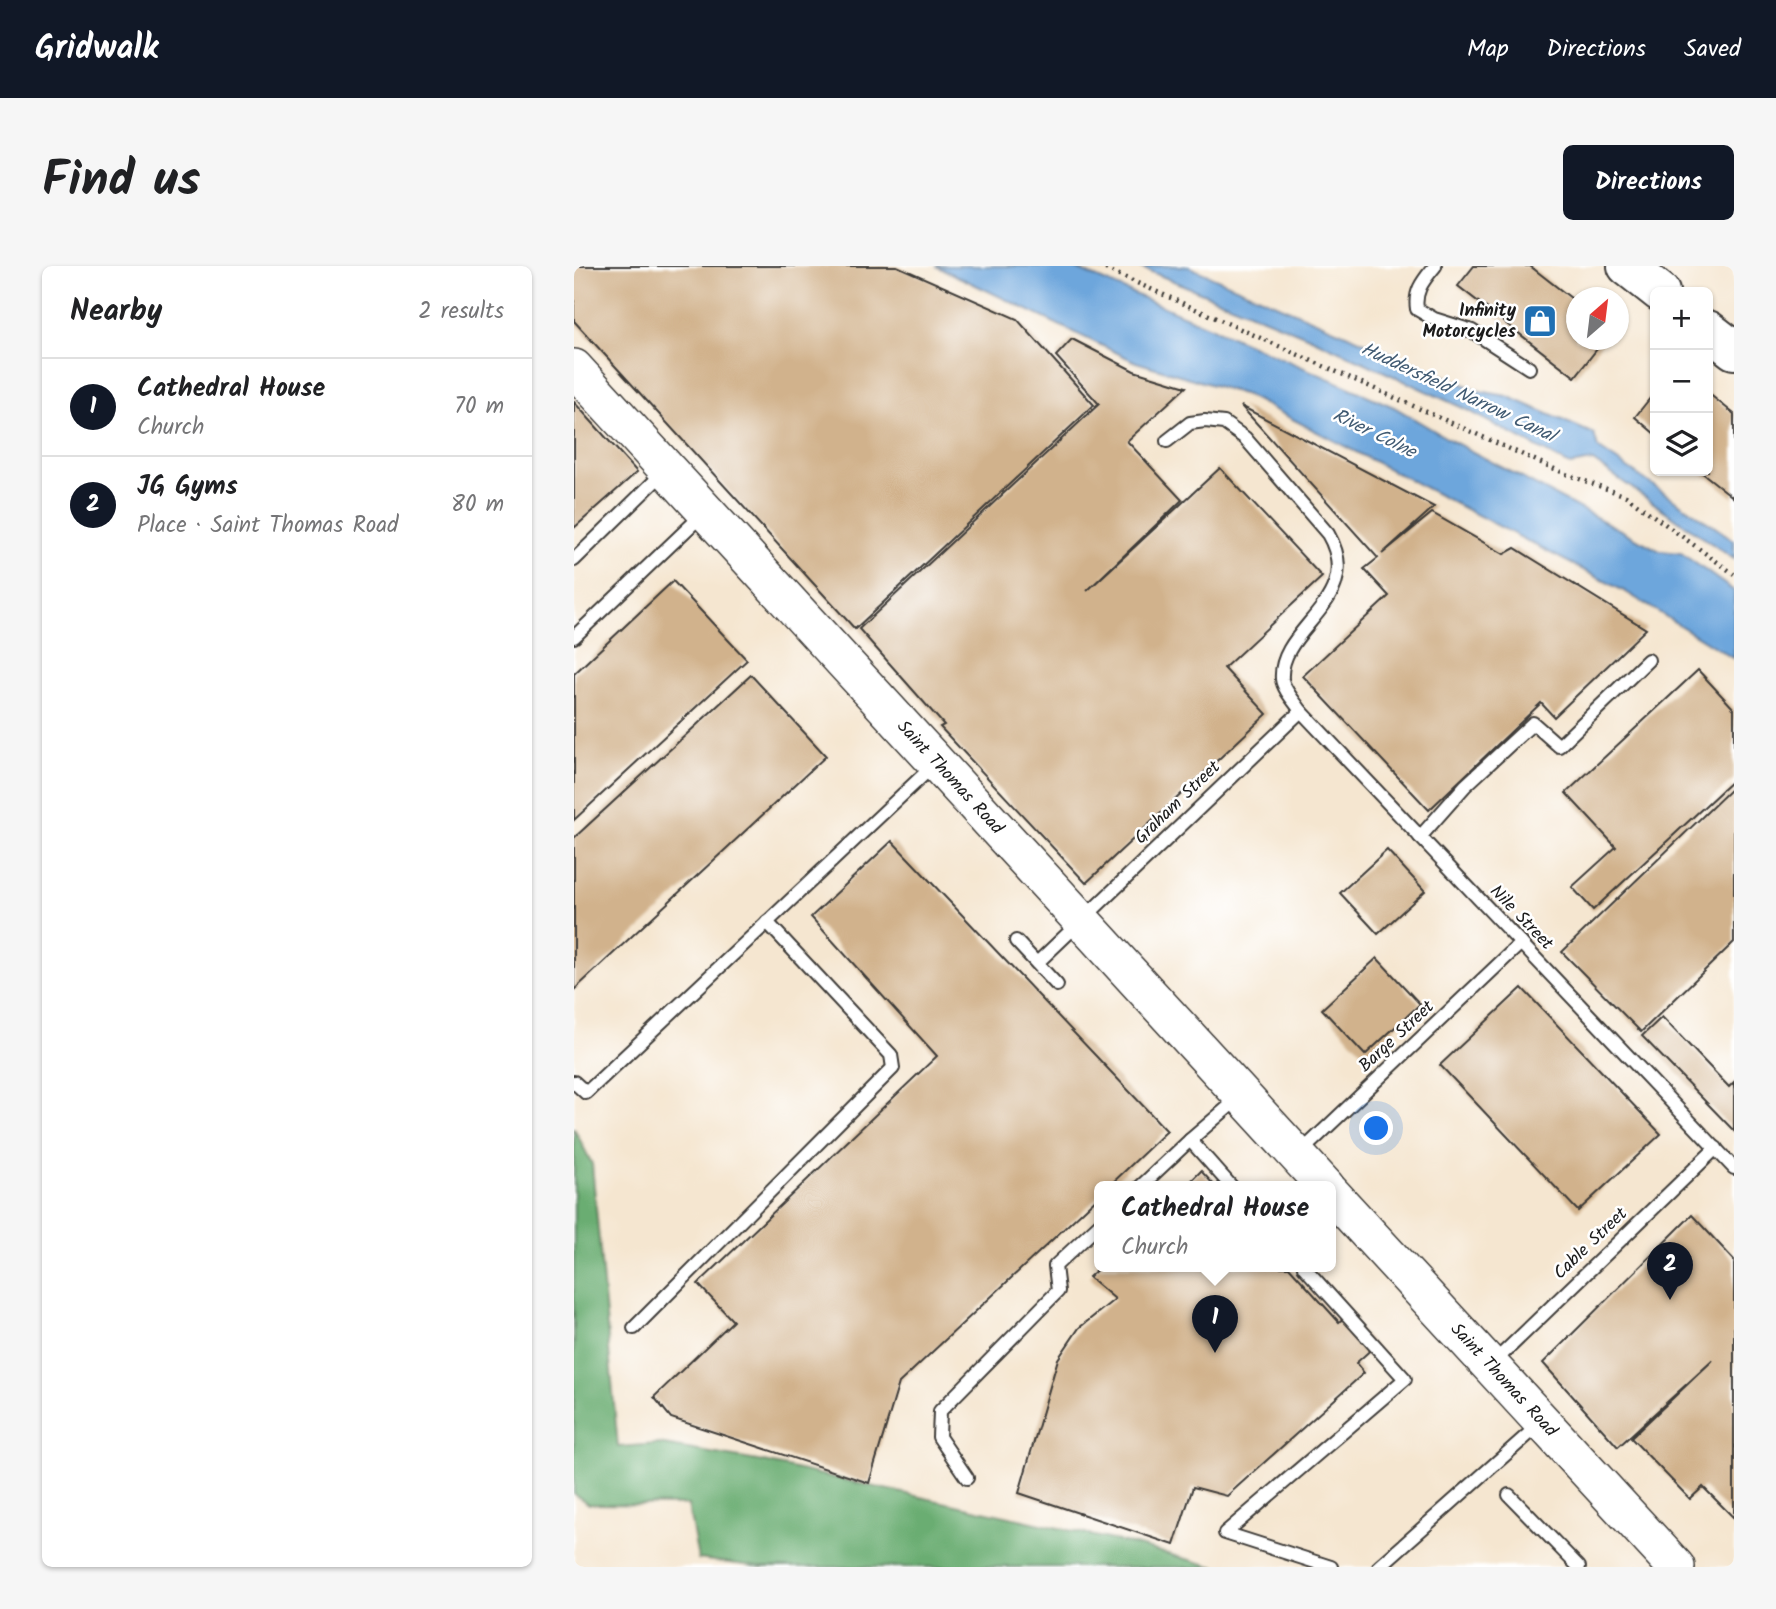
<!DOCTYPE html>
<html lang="en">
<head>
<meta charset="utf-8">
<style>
  body { margin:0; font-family:Kalam,sans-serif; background:#f6f6f6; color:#202124 }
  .controls { position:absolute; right:21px; top:21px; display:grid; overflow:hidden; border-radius:10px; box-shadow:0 2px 5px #0004 }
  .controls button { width:63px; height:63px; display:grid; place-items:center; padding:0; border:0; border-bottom:2px solid #e0e0e0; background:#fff; color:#202124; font:35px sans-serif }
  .compass { position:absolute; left:992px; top:21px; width:63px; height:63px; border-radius:50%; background:#fff; box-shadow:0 2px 5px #0004; rotate:28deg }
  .you { position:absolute; left:803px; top:863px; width:24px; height:24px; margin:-18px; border:5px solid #fff; border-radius:50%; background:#1a73e8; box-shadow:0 0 0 10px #1a73e833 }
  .badge { display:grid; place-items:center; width:46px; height:46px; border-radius:50%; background:#111827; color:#fff; font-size:23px; font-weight:700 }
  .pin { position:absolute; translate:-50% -58px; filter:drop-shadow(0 2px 4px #0008) }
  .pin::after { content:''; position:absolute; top:37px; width:24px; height:21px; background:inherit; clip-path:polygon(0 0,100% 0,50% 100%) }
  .popup { position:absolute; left:520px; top:915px; width:242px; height:91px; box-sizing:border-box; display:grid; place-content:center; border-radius:10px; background:#fff; filter:drop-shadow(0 2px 5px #0005); font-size:23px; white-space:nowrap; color:#757577 }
  .popup b { font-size:26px; color:#202124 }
  .popup::after { content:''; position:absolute; left:50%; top:100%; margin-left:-14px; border:14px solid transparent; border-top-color:#fff }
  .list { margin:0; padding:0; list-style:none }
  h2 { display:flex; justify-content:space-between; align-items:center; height:91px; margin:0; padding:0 28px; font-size:30px }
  h2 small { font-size:23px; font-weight:400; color:#757577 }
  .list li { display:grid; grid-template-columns:46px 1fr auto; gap:21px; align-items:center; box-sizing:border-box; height:98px; padding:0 28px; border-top:2px solid #e0e0e0 }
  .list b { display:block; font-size:26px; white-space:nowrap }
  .list p { margin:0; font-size:23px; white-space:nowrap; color:#757577 }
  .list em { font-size:23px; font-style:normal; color:#757577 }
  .icon { flex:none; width:38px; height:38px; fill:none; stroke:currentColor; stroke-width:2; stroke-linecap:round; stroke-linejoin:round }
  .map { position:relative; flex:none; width:1160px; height:1301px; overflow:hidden; border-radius:10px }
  header { display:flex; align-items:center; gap:42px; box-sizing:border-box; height:98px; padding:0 35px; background:#111827; color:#fff }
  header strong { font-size:33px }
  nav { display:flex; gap:38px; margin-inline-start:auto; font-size:24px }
  .intro { display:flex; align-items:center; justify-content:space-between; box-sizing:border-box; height:168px; padding:0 42px }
  h1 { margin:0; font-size:49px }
  .button { padding:18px 32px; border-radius:10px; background:#111827; color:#fff; font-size:24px; font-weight:700 }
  main { display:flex; gap:42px; padding:0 42px }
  aside { flex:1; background:#fff; border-radius:10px; box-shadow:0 2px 5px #0004 }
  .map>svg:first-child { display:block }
</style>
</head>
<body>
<header>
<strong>Gridwalk</strong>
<nav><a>Map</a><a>Directions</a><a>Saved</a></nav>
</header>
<div class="intro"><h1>Find us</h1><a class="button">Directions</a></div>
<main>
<aside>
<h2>Nearby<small>2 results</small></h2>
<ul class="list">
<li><span class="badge">1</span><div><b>Cathedral House</b><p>Church</p></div><em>70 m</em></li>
<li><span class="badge">2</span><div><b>JG Gyms</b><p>Place · Saint Thomas Road</p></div><em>80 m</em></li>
</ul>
</aside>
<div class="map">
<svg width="1160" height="1301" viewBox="0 0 1160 1301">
  <rect width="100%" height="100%" fill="#fff"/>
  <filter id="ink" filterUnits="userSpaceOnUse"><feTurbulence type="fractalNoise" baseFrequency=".0143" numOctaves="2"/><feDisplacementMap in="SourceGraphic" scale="14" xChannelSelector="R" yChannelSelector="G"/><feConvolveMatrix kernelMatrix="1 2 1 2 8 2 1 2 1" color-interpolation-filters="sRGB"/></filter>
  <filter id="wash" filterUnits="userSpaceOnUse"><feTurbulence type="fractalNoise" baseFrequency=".00686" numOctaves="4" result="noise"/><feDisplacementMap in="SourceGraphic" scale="28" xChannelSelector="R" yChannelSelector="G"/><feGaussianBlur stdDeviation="1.57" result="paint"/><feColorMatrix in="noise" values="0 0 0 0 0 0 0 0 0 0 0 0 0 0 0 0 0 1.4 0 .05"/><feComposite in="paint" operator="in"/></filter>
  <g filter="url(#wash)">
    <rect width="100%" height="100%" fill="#f5e6d0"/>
    <!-- forest -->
    <polygon fill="#6aad72" stroke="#436447" stroke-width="2" points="0,862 18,898 44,1181 84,1178 190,1196 561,1279 642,1301 187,1301 124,1293 114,1239 15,1238 0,1228"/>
    <!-- water -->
    <g fill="#6da6dc" stroke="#44617c" stroke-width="2">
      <polygon points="362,0 496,0 820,141 876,174 1086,285 1107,287 1160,325 1160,393 1052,326 672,129 562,96"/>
      <polygon points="563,0 613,0 905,125 933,130 1020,168 1024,182 1160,274 1160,293 1019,195 996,199 891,143 735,71"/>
    </g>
    <g id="blocks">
      <!-- building -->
      <g fill="#d1b28c">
        <polygon points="0,0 323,0 443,53 520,139 281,363 0,55"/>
        <polygon points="900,0 956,0 1002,36 1002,74 1030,74 1001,111 884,20"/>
        <polygon points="498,73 560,105 612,121 553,175 608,234 513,325 646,202 748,311 650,402 693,448 512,617 366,461 370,459 285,363 525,138 482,90"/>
        <polygon points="1081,126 1081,168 1061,151"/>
        <polygon points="1134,127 1160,148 1160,232 1126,205 1134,205"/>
        <polygon points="0,136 63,206 0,262"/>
        <polygon points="667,140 860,241 808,288 858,247 930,288 941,282 1072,363 980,451 967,437 855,544 729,410 815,330 790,303 804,292"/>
        <polygon points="99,315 173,394 0,554 0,408"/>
        <polygon points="1124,404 1160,443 1160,513 1019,644 998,621 1042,581 992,527"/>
        <polygon points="177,409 252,490 0,724 0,572"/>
        <polygon points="1160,520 1160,676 1067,766 988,686"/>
        <polygon points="318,575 593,865 534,921 526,921 526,929 325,1117 295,1217 97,1152 80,1131 159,1055 124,1018 363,790 237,651"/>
        <polygon points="813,584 851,625 804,668 766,627"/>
        <polygon points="803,692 846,738 791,789 748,743"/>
        <polygon points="948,722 1087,868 1004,945 866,799"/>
        <polygon points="1088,751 1155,821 1160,816 1160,865 1068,770"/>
        <polygon points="627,905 642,921 611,921"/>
        <polygon points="1118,949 1160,994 1160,1252 1129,1221 1116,1233 1057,1172 1139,1094 1044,1181 969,1097"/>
        <polygon points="526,1001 715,1001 765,1056 772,1050 801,1080 782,1097 790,1107 653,1230 619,1221 600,1279 445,1227 484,1093 505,1062 541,1033 515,1011"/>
      </g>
    </g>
  </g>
  <g filter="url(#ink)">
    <use href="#blocks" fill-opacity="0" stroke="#3d3a37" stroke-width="2"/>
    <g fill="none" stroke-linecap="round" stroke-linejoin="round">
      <!-- service casing -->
      <g stroke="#3d3a37" stroke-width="16">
        <g id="service">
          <path d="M861,0C850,14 840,24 843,43L860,53L898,65L955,102"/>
          <path d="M593,175L616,157L631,155L650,157L671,172L754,268C793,335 704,361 708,413C709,423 721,436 727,445L1160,902"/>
          <polyline points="0,294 90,206"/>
          <polyline points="0,371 129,248"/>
          <polyline points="846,571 891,520 959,457 985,480 1074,394"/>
          <polyline points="442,675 483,719"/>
          <polyline points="463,697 727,445"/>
          <polyline points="0,816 12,827 361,498"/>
          <polyline points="726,887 947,677"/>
          <polyline points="566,921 616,874"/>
          <polyline points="658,921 616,874 666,831"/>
          <polyline points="730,1001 831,1113 651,1267 757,1301"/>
          <polyline points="60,1062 319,802 317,789 193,656"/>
          <polyline points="917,1099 1142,882"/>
          <polyline points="393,1212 365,1171 366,1145 484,1025 481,1000 526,958"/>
          <polyline points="935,1229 1005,1301"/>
          <polyline points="805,1301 967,1157"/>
        </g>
      </g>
      <!-- secondary casing -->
      <g stroke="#3d3a37" stroke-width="40">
        <g id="secondary">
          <path id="s1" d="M0,102L752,921"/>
          <path id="s2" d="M756,926L1102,1301"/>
        </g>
      </g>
      <!-- primary casing -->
      <g stroke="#3d3a37" stroke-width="42">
        <g id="primary">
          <polyline points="1053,0 1086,26"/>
          <polyline points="1134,64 1160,84"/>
        </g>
      </g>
      <!-- path -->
      <polyline stroke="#3d3a37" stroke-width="4.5" stroke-dasharray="2 5" stroke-linecap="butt" points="525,0 992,208 1052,230 1160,308"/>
      <!-- service -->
      <use href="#service" stroke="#fff" stroke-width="12"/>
      <!-- secondary -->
      <use href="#secondary" stroke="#fff" stroke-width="37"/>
      <!-- primary -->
      <use href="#primary" stroke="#fff" stroke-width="38"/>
    </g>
  </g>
  <!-- icons -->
  <defs>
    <g id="shop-square" transform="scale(1.75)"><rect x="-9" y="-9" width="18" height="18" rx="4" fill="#1f6fb2" stroke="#fff"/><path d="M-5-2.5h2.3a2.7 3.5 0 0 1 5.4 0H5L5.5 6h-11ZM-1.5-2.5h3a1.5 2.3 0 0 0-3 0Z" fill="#fff"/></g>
  </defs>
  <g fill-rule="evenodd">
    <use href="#shop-square" x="966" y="55"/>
  </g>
  <g text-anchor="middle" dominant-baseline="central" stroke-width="5" stroke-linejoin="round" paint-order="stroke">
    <!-- poi labels -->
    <g font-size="18" font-weight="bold" fill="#1c1c1c" stroke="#fff" text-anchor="end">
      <text x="942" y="45">Infinity<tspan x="942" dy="21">Motorcycles</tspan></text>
    </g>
    <!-- street labels -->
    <g font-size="18" fill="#1c1c1c" stroke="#fff">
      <text stroke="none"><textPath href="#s1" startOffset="556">Saint Thomas Road</textPath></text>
      <text transform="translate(604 537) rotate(-44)">Graham Street</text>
      <text transform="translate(947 652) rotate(46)">Nile Street</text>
      <text transform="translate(823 771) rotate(-43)">Barge Street</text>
      <text transform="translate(1017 978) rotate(-44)">Cable Street</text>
      <text stroke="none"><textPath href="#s2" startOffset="256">Saint Thomas Road</textPath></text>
    </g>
    <!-- water labels -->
    <g font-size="19" font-style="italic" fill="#405a72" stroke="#fff">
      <text transform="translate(884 127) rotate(25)">Huddersfield Narrow Canal</text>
      <text transform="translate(800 168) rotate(26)">River Colne</text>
    </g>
  </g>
</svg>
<div class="controls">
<button>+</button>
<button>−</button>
<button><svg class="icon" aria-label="layers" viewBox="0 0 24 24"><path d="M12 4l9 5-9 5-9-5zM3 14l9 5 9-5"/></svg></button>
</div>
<svg class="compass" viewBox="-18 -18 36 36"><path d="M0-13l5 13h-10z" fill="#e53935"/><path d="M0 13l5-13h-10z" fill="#757577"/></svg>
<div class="you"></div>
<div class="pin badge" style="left:641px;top:1087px">1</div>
<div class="popup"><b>Cathedral House</b>Church</div>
<div class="pin badge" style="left:1096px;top:1034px">2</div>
</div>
</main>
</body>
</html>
